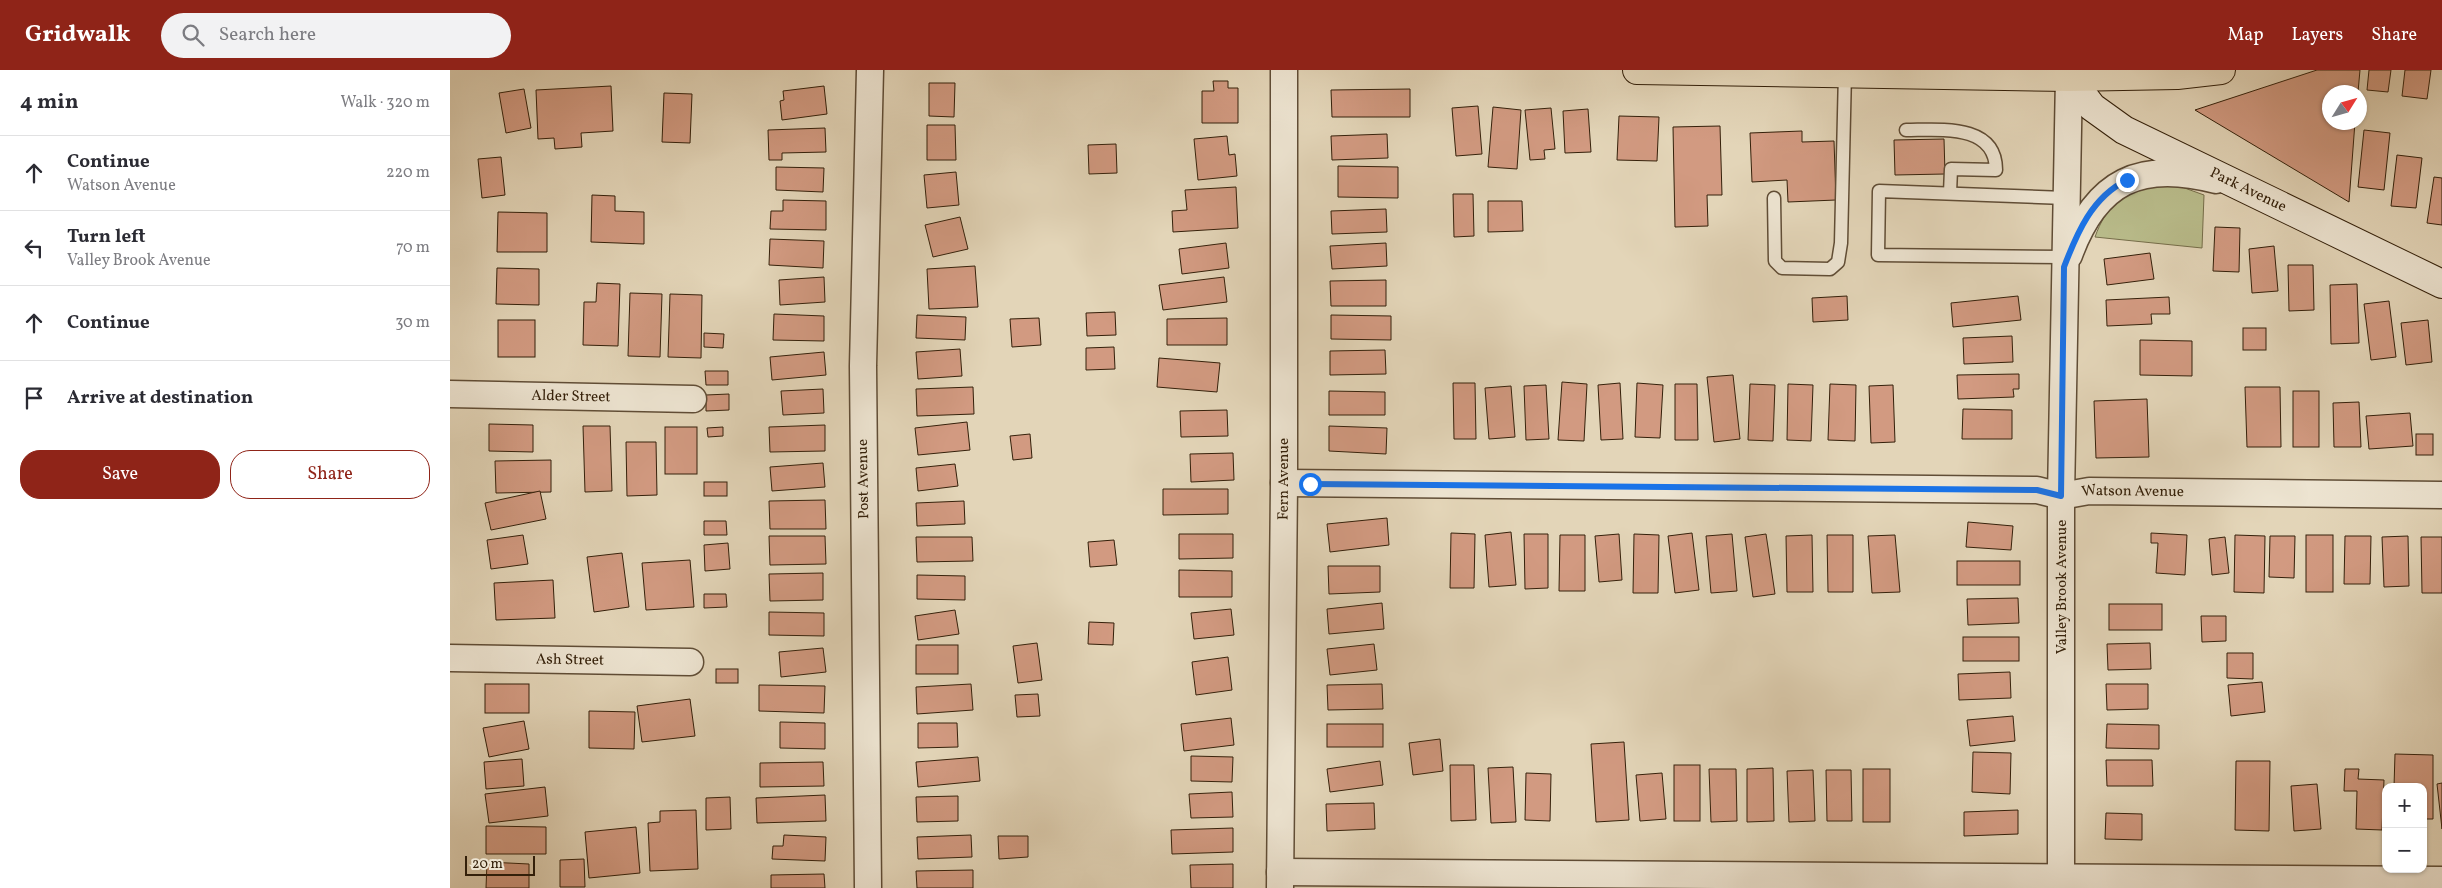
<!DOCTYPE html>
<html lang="en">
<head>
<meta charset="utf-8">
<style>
  body { margin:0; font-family:Vollkorn,serif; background:#f2f2f3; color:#2b2b33 }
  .controls { position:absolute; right:15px; bottom:15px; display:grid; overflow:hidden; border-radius:10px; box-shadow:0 1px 4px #0004 }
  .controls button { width:45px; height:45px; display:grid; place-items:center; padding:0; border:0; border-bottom:1px solid #e1e1e2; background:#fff; color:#2b2b33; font:25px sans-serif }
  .compass { position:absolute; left:1872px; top:15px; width:45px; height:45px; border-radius:50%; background:#fff; box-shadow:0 1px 4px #0004; rotate:53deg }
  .scale { position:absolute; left:15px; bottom:12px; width:70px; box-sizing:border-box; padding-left:5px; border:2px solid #34200a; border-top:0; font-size:14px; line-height:18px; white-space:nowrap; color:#34200a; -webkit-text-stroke:4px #ede4d1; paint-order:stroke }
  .stop { position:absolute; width:15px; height:15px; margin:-11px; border:4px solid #1a73e8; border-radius:50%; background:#fff }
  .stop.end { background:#1a73e8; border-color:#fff; box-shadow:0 1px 5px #0008 }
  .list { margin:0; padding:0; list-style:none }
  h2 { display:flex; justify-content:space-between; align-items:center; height:65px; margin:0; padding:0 20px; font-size:21px }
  h2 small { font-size:16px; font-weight:400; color:#7c7c81 }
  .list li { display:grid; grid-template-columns:32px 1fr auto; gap:15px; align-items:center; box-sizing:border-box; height:75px; padding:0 20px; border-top:1px solid #e1e1e2 }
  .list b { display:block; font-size:19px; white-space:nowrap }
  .list p { margin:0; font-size:16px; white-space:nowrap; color:#7c7c81 }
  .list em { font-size:16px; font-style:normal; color:#7c7c81 }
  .actions { display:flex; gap:10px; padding:15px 20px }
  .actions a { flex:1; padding:11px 0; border:1px solid #8f2418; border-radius:20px; text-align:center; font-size:18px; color:#8f2418 }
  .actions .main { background:#8f2418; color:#fff }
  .icon { flex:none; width:28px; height:28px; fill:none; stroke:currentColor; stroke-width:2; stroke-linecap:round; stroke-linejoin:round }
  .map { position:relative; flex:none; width:1992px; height:818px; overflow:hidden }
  header { display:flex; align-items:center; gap:30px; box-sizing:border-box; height:70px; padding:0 25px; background:#8f2418; color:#fff }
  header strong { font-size:24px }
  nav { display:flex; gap:28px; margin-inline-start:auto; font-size:18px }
  .search { width:350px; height:45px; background:#f2f2f3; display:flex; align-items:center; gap:12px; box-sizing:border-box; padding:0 18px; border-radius:28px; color:#7c7c81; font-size:19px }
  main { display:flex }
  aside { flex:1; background:#fff }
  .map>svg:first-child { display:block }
</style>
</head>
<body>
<header>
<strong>Gridwalk</strong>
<div class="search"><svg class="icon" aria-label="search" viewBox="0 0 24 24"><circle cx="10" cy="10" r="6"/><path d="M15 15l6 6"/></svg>Search here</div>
<nav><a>Map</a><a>Layers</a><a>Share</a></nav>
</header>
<main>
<aside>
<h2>4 min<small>Walk · 320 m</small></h2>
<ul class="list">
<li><svg class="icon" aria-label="ahead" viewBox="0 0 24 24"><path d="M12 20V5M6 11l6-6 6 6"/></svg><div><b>Continue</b><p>Watson Avenue</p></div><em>220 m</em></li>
<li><svg class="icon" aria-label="left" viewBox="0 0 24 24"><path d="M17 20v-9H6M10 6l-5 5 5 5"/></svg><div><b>Turn left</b><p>Valley Brook Avenue</p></div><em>70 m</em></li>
<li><svg class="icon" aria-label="ahead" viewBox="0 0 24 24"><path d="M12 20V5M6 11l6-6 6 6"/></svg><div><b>Continue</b></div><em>30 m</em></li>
<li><svg class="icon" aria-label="arrive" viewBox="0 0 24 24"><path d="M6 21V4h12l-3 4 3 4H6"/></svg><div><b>Arrive at destination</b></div></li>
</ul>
<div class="actions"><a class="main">Save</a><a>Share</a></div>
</aside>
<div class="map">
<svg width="1992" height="818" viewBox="0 0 1992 818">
  <rect width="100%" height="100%" fill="#e3d5b8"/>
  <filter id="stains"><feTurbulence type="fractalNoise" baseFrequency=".004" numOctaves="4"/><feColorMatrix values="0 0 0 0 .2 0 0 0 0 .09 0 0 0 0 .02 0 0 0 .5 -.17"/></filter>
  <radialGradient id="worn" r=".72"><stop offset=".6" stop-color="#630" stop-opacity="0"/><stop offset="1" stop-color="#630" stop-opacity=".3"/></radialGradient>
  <!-- green -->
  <path fill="#b9bc8b" stroke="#766e4a" d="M1705,115L1729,116L1754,125L1752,178L1645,167C1656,136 1672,123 1705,115Z"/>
  <!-- building -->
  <g fill="#d29a81" stroke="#34200a">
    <polygon points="1867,0 1910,0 1908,22 1880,22 1880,52 1905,52 1899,132 1745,40"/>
    <polygon points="1919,0 1941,0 1938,22 1917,20"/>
    <polygon points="1955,0 1981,0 1977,29 1952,26"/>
    <polygon points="763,11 778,11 778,18 788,18 788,53 752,53 752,21 764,21"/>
    <polygon points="479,13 505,13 504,47 479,46"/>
    <polygon points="161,16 163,61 131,63 132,77 105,79 104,68 88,69 86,20"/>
    <polygon points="374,16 377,44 332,50 330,31 334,30 333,21"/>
    <polygon points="74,19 81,58 56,63 49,23"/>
    <polygon points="960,19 960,47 882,47 881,20"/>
    <polygon points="214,23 242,24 240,73 212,72"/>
    <polygon points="1028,36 1032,84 1006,86 1002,38"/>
    <polygon points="1043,37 1071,40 1067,99 1038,97"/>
    <polygon points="1101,38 1105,79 1094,80 1095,89 1080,90 1075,40"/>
    <polygon points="1138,39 1141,82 1115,83 1113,41"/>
    <polygon points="1169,46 1209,47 1207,91 1167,90"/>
    <polygon points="477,55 505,55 506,90 477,90"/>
    <polygon points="1270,56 1272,125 1257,125 1258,156 1225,157 1223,57"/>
    <polygon points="375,58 376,82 332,83 332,90 319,90 318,60"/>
    <polygon points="1914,60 1940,63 1934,120 1908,117"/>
    <polygon points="1352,61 1352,72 1384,71 1386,130 1338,132 1337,110 1302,112 1300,63"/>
    <polygon points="937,64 938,88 882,90 881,66"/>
    <polygon points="777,66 779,85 785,84 787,106 748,110 744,69"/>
    <polygon points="1494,69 1495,104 1445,105 1444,70"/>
    <polygon points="666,74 667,103 639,104 638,75"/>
    <polygon points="1947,85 1972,88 1966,138 1941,136"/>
    <polygon points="51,87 55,125 32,128 28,89"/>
    <polygon points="888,96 948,97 948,128 888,127"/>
    <polygon points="326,97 374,98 373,122 326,120"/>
    <polygon points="506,102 509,135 477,138 474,105"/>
    <polygon points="1984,107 1992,108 1992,155 1977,153"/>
    <polygon points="786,117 788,158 723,162 722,141 737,140 735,120"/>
    <polygon points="1003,124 1023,124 1024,166 1004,167"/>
    <polygon points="142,125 165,126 165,141 194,142 194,174 141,172"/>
    <polygon points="333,130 376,131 376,160 320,159 321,141 333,141"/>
    <polygon points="1038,131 1072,131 1073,161 1038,162"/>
    <polygon points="936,139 937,162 882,164 881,141"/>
    <polygon points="48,142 97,143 97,182 47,182"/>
    <polygon points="510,147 518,179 483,187 475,155"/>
    <polygon points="1765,157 1790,158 1789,202 1763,201"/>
    <polygon points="320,169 374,171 373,198 319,195"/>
    <polygon points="776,173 779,198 732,204 729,179"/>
    <polygon points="936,173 937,196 882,199 880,176"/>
    <polygon points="1824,176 1828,221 1802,223 1799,179"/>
    <polygon points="1700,183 1704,209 1657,215 1654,189"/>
    <polygon points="1838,195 1863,195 1864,240 1839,241"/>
    <polygon points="525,196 528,237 479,239 477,199"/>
    <polygon points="47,198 89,199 89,235 46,234"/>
    <polygon points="374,207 375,232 330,235 329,210"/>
    <polygon points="774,207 777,232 713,240 709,215"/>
    <polygon points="936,210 936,236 881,236 880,211"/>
    <polygon points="147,213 170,214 168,276 133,275 134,232 146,232"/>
    <polygon points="1907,214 1909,273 1881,274 1880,215"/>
    <polygon points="180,223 212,224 210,287 178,286"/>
    <polygon points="220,224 252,225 251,288 218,287"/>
    <polygon points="1397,226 1398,250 1363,252 1362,228"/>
    <polygon points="1568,226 1571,250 1503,257 1501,233"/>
    <polygon points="1719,227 1720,244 1701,244 1702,254 1657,256 1656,230"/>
    <polygon points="1939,231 1946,287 1921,290 1914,234"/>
    <polygon points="665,242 666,265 637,266 636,243"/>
    <polygon points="324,244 374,246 374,271 323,270"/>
    <polygon points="467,245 516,247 515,270 466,268"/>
    <polygon points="881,245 941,246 941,270 881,269"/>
    <polygon points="589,248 591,275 562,277 560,249"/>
    <polygon points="777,248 777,275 717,275 717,249"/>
    <rect x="48" y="250" width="37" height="37"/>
    <polygon points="1978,250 1982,292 1956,295 1951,253"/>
    <rect x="1793" y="258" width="23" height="22"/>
    <polygon points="254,263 274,264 273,278 254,277"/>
    <polygon points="1562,266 1563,292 1514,294 1513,268"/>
    <polygon points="1690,270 1742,271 1742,306 1690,305"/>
    <polygon points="664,277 665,299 636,300 636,278"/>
    <polygon points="510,279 512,306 468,309 466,282"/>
    <polygon points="935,280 936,304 880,305 880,281"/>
    <polygon points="374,282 376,305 322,310 320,287"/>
    <polygon points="709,288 770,293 767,322 707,317"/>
    <polygon points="255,301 278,301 278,315 256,315"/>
    <polygon points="1569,304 1569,319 1563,319 1564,327 1508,329 1507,305"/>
    <polygon points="1283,305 1290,369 1264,372 1257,307"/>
    <polygon points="1112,312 1137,314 1134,371 1108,370"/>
    <polygon points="1003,313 1025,313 1026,369 1004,369"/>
    <polygon points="1170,313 1173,369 1151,370 1148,315"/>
    <polygon points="1187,313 1213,315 1210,368 1185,367"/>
    <polygon points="1225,314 1247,314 1248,370 1225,370"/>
    <polygon points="1300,314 1325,315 1323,371 1298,370"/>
    <polygon points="1338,314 1363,315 1361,371 1337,370"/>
    <polygon points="1380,314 1406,315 1405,371 1378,370"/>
    <polygon points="1096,315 1099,369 1076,370 1074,316"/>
    <polygon points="1443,315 1445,372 1421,373 1419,316"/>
    <polygon points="1061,316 1065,367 1039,369 1035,318"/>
    <polygon points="523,317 524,344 467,346 466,319"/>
    <polygon points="1795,317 1830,317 1831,377 1797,377"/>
    <polygon points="373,319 374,343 333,345 331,321"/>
    <polygon points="879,321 935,322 935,345 879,345"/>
    <rect x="1843" y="321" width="26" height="56"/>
    <polygon points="279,324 279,340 256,341 256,325"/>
    <polygon points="1697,329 1699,387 1646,388 1644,331"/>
    <polygon points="1909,332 1911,377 1884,377 1883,333"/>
    <polygon points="1513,339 1562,340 1562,369 1512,369"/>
    <polygon points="777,340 778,366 731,367 730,341"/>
    <polygon points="1960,343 1963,376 1919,379 1916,346"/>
    <polygon points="517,352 520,380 468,385 465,358"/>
    <polygon points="39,354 83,355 83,382 39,381"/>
    <polygon points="375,355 375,381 320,382 319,357"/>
    <polygon points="133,356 160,356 162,421 135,422"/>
    <polygon points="879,356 937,358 936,384 879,381"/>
    <rect x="215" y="357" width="32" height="47"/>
    <polygon points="273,357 273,366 258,367 257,358"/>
    <polygon points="580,364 582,388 563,390 560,366"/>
    <rect x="1966" y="364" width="17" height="21"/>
    <polygon points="176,372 206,372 207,425 177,426"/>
    <polygon points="783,383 784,410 741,412 740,384"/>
    <polygon points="101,390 101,422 46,423 45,391"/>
    <polygon points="373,393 375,417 322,421 320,397"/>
    <polygon points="505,394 508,416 468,421 466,398"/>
    <rect x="254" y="412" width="23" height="14"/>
    <polygon points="713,419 778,419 778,444 713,445"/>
    <polygon points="90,421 96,449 41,460 35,433"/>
    <polygon points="375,430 376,459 320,459 319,431"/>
    <polygon points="514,431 515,454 467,456 466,433"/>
    <polygon points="937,448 939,475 880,482 877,454"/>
    <polygon points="254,451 276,451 277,465 254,465"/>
    <polygon points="1518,452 1563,456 1561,480 1516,477"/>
    <polygon points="1061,462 1066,515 1039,517 1035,465"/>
    <polygon points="1001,463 1025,464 1024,518 1000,518"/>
    <polygon points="1242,463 1249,520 1225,523 1218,466"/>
    <polygon points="1701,463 1737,465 1735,505 1706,503 1708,473 1701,473"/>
    <polygon points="729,464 783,464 783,488 729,489"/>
    <polygon points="1074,464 1098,464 1098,518 1075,519"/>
    <polygon points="1169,464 1172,510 1149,512 1145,466"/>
    <polygon points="1184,464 1209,465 1208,523 1183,523"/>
    <polygon points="1282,464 1287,521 1261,523 1256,466"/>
    <polygon points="1316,464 1325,524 1303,527 1295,467"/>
    <polygon points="73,465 78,494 41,499 37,470"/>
    <polygon points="1110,465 1135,465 1135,521 1109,521"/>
    <polygon points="1362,465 1363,522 1337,522 1336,466"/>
    <polygon points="1377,465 1403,465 1403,522 1378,522"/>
    <polygon points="1445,465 1450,522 1422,523 1418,466"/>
    <polygon points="1785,465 1815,466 1814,523 1784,522"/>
    <rect x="1856" y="465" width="27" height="57"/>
    <polygon points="319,466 375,466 376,494 320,495"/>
    <polygon points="1820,466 1845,466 1844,508 1819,507"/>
    <polygon points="1895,466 1921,466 1920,514 1894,514"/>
    <polygon points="1958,466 1959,516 1934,517 1932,467"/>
    <polygon points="466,467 522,467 523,491 467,492"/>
    <polygon points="1775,467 1779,503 1762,505 1759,469"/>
    <polygon points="1971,467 1992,467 1992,523 1972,523"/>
    <polygon points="664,470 667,495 640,497 638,472"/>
    <polygon points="278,473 280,499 255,501 254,475"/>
    <polygon points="172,483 179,537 144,542 137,487"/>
    <polygon points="240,490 244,537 196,540 192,493"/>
    <rect x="1507" y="491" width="63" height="24"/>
    <polygon points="878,496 930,496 930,522 879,524"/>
    <polygon points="729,500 782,501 782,527 729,527"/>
    <polygon points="373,503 373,530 320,531 319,504"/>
    <polygon points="467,505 515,506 515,530 467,529"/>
    <polygon points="103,510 105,548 46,550 44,513"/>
    <polygon points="254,524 276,524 277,537 254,538"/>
    <polygon points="1568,528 1569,553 1518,555 1517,529"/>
    <polygon points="932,533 934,559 879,564 877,539"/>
    <rect x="1659" y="534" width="53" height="26"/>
    <polygon points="781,539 784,565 744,569 741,543"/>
    <polygon points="505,540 509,564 468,570 465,546"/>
    <polygon points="319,542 374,543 374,566 319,565"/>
    <polygon points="1751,546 1776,546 1776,571 1752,572"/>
    <polygon points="639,552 664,553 663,575 638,574"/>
    <rect x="1513" y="567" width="56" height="24"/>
    <polygon points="587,573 592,610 568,613 563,576"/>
    <polygon points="1700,573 1701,599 1658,600 1657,574"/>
    <polygon points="924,574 927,600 880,605 877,579"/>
    <rect x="466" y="575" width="42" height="29"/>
    <polygon points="373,578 376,602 331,607 329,582"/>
    <polygon points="1777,583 1803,583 1803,609 1777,608"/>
    <polygon points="778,587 782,620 746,625 742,592"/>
    <rect x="266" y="599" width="22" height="14"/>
    <polygon points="1560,602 1561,628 1509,630 1508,604"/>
    <polygon points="1812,612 1815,642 1781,646 1778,615"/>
    <rect x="35" y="614" width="44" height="29"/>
    <polygon points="521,614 523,640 467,644 466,617"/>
    <polygon points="932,614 933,639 878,640 877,615"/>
    <polygon points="1656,614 1698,614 1698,639 1657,640"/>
    <polygon points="309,615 375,616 374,643 309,641"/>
    <polygon points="588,624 590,646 567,647 565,625"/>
    <polygon points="240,629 245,666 192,672 187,636"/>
    <polygon points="139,641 185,642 184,679 139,678"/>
    <polygon points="1563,646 1565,671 1520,676 1517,650"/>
    <polygon points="781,648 784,675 734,681 731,654"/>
    <polygon points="74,651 79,679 39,687 33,658"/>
    <polygon points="330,652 375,653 375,679 330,678"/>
    <polygon points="468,653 507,653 508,677 468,678"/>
    <rect x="877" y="654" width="56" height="23"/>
    <polygon points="1657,654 1709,655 1709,679 1656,678"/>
    <polygon points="990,669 993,701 963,705 959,673"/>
    <polygon points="1174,672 1179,750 1146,752 1141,674"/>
    <polygon points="1523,682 1561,683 1560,724 1522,722"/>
    <polygon points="1945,684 1983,685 1983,749 1973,749 1973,717 1944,717"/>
    <polygon points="741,686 783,687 782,712 741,711"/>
    <polygon points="528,687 530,711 468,717 466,692"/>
    <polygon points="72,689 74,716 36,719 34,692"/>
    <polygon points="1656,690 1702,690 1703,716 1657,716"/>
    <polygon points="930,691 933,715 880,722 877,699"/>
    <polygon points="1786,691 1820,691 1819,761 1785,760"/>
    <polygon points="373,692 374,716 310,717 310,693"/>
    <polygon points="1000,695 1024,695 1026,750 1001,751"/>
    <rect x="1224" y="695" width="26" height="56"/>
    <polygon points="1063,697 1066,752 1041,753 1038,698"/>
    <polygon points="1323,698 1324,751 1297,752 1297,699"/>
    <polygon points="1259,699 1286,699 1287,751 1261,752"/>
    <rect x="1413" y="699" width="27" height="53"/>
    <polygon points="1895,699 1909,699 1908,709 1934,710 1932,760 1906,759 1907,721 1894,721"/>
    <polygon points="1363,700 1365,751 1339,752 1337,701"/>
    <polygon points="1376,700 1401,700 1402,751 1377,751"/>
    <polygon points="1076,703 1101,704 1100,751 1075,750"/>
    <polygon points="1212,703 1216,749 1190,751 1186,705"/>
    <polygon points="1992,713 1992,759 1987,714"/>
    <polygon points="1867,714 1871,759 1844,761 1841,716"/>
    <polygon points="95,717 98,746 39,753 35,724"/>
    <polygon points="782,722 783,747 741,748 739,724"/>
    <polygon points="375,725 376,751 307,753 306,728"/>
    <polygon points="508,726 508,751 467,752 466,727"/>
    <polygon points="280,727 281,759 256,760 256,728"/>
    <polygon points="924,733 925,759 877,761 876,734"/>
    <polygon points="246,740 248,799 200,801 198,753 210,752 210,741"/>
    <polygon points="1568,740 1568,764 1514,766 1514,742"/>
    <polygon points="1656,743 1692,744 1692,770 1655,769"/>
    <polygon points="36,756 96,757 96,784 36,784"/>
    <polygon points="186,757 190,803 139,808 135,762"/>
    <polygon points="783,758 783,782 722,784 721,760"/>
    <polygon points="334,765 376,767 375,791 322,789 323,776 333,776"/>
    <polygon points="521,765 522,787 468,789 467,767"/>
    <polygon points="548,766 578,766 578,787 549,789"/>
    <polygon points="134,789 135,817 110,817 110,790"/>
    <polygon points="37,792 79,794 79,818 36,818"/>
    <polygon points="783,794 783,818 741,818 740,795"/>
    <polygon points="523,800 523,818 467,818 466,801"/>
    <polygon points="374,804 375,818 321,818 321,805"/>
  </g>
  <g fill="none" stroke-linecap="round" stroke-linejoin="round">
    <!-- lane casing -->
    <g stroke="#604d36" stroke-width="15">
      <g id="lane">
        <path d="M1456,60C1489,60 1546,53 1546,100L1501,99L1500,123"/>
        <polyline points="1324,128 1325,191 1332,198 1380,199 1388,192 1391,173 1395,2"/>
        <polyline points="1614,187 1428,185 1429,121 1615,128"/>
      </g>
    </g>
    <!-- street casing -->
    <g stroke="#604d36" stroke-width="29">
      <g id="street">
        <path d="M1619,185C1646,111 1690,90 1766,110"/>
        <path id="s1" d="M0,324L243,329"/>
        <path id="s2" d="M834,413L1587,420L1611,426L1639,421L1992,425"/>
        <path id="s3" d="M0,588L240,592"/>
        <polyline points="830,802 1992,810"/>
        <polyline points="418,818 413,296 420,0"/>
        <path id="s4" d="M830,818L834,413V0"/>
        <polyline points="1611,818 1611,426 1619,7"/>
      </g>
    </g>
    <!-- secondary casing -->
    <g stroke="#34200a" stroke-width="30">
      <g id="secondary">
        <path id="s5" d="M1619,7L1642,37L1674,60L1992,214"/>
      </g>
    </g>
    <!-- primary casing -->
    <g stroke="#34200a" stroke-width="30">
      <polyline id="primary" points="1187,0 1619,7 1727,5 1771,0"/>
    </g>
    <!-- lane -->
    <use href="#lane" stroke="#ede4d1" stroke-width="12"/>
    <!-- street -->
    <use href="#street" stroke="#ede4d1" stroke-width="26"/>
    <!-- secondary -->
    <use href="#secondary" stroke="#ede4d1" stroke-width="28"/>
    <!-- primary -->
    <use href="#primary" stroke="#e3d5b8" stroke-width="28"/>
  </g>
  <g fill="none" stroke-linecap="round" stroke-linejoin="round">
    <!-- route -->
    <path stroke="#1a73e8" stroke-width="6" d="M860,414L1587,420L1611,426L1614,197C1627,163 1642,127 1677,110"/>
  </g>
  <g text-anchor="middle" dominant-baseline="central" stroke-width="4" stroke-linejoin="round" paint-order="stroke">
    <!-- street labels -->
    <g font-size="15" fill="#34200a" stroke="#ede4d1">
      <text stroke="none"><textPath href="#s5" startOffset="215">Park Avenue</textPath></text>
      <text stroke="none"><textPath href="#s1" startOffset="121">Alder Street</textPath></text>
      <text transform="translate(414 409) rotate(-91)">Post Avenue</text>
      <text stroke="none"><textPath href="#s4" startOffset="409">Fern Avenue</textPath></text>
      <text stroke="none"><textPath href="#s2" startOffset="850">Watson Avenue</textPath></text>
      <text transform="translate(1612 517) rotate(-90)">Valley Brook Avenue</text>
      <text stroke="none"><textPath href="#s3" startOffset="120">Ash Street</textPath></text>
    </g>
  </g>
  <rect width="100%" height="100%" filter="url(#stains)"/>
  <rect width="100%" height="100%" fill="url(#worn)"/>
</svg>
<div class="controls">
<button>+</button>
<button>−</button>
</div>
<svg class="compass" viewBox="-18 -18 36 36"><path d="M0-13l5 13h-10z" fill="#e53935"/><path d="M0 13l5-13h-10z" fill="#7c7c81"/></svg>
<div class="scale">20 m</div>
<div class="stop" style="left:860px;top:414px"></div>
<div class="stop end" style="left:1677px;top:110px"></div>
</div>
</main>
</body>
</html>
